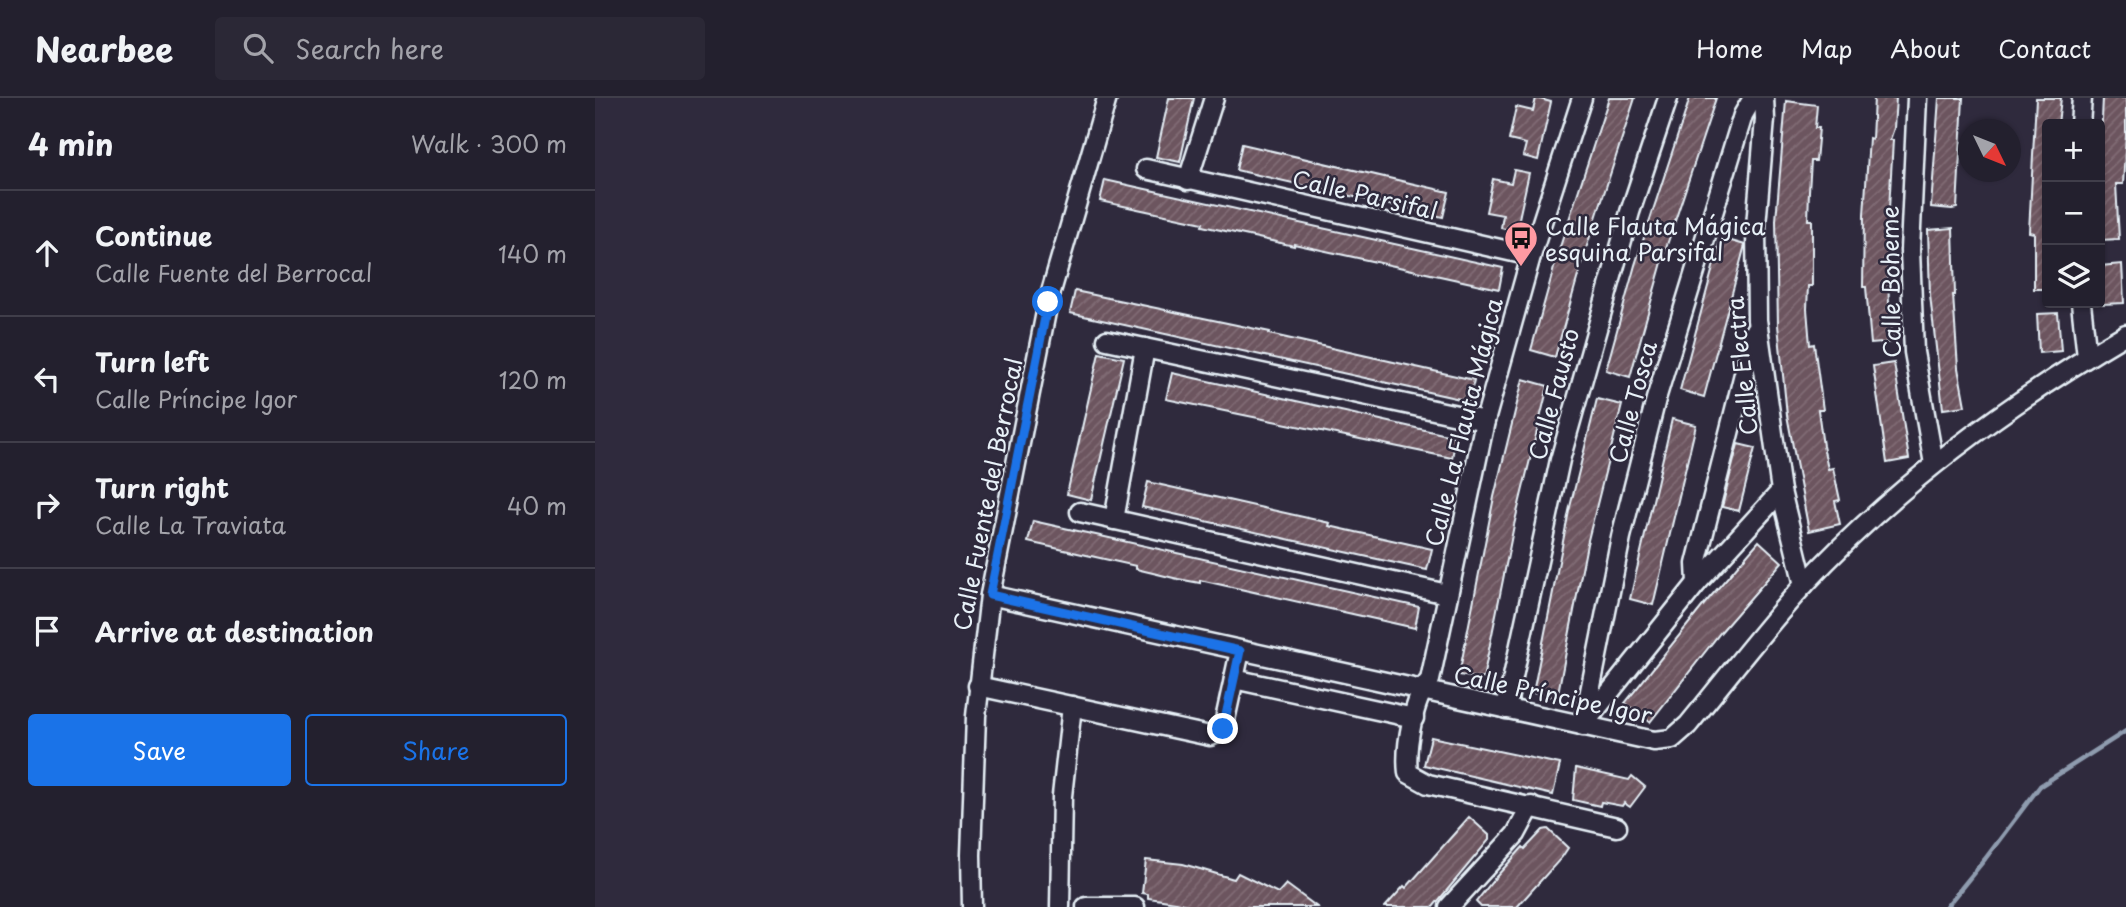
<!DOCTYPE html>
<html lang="en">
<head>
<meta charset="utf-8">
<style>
  body { margin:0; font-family:"Playpen Sans",sans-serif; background:#2b2836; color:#f1f3f6 }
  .controls { position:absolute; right:21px; top:21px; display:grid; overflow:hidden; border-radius:7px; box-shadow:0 2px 5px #0004 }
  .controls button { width:63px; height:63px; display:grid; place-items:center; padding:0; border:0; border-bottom:2px solid #403e4a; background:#23202e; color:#f1f3f6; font:35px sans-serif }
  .compass { position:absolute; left:1363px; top:21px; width:63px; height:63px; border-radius:50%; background:#23202e; box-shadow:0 2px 5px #0004; rotate:133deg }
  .stop { position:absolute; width:21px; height:21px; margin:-16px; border:5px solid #1a73e8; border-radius:50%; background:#fff }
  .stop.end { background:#1a73e8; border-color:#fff; box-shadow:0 2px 7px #0008 }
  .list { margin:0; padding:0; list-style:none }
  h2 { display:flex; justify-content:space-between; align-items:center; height:91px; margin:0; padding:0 28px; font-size:30px }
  h2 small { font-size:23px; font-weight:400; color:#a3a3aa }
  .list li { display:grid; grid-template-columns:46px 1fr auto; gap:21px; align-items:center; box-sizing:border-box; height:126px; padding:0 28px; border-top:2px solid #403e4a }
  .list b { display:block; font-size:26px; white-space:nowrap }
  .list p { margin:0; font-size:23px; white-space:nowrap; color:#a3a3aa }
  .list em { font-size:23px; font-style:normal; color:#a3a3aa }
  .actions { display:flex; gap:14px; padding:21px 28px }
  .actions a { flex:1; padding:16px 0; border:2px solid #1a73e8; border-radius:7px; text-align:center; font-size:24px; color:#1a73e8 }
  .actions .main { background:#1a73e8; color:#fff }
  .icon { flex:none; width:38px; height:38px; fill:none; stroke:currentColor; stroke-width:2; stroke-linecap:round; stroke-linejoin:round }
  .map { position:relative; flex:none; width:1531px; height:809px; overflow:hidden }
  header { display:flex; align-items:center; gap:42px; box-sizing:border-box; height:98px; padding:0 35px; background:#23202e; border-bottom:2px solid #403e4a }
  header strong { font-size:33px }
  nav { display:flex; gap:38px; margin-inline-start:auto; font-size:24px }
  .search { width:490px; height:63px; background:#2b2836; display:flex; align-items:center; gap:18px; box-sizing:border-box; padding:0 24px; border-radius:7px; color:#a3a3aa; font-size:26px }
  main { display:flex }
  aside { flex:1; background:#23202e }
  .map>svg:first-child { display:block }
</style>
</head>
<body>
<header>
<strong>Nearbee</strong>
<div class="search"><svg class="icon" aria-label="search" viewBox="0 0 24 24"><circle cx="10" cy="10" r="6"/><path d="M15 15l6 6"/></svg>Search here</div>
<nav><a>Home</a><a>Map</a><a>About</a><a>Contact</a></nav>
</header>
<main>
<aside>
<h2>4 min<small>Walk · 300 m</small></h2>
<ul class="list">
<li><svg class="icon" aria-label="ahead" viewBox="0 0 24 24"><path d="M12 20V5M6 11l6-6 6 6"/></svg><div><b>Continue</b><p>Calle Fuente del Berrocal</p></div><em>140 m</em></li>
<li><svg class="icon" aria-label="left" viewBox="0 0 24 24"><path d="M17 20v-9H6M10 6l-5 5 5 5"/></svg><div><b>Turn left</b><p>Calle Príncipe Igor</p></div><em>120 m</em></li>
<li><svg class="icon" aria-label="right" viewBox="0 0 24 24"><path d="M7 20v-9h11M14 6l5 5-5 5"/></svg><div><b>Turn right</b><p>Calle La Traviata</p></div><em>40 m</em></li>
<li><svg class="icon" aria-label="arrive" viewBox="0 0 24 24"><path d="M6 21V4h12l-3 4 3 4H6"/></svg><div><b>Arrive at destination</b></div></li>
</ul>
<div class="actions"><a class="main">Save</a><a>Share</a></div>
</aside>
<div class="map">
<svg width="1531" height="809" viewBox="0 0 1531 809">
  <defs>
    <pattern id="building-hatch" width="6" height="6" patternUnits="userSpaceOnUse" patternTransform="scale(1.75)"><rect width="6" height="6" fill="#6c545e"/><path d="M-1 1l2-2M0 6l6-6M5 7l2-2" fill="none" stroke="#816d76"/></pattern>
  </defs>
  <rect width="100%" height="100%" fill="#2f2a3d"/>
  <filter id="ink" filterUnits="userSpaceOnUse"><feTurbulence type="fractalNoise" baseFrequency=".0143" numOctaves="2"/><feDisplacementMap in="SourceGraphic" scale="14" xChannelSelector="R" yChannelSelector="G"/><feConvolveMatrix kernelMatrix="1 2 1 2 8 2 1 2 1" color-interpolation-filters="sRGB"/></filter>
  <g filter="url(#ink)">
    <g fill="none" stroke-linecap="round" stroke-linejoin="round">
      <!-- stream -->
      <polyline stroke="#8f9caf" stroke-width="4.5" points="1351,809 1390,761 1445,688 1531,633"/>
    </g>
    <!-- building -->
    <g fill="url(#building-hatch)" stroke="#e8f1f8" stroke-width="2">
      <polygon points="574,0 599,0 585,64 561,59"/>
      <polygon points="941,0 956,4 943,62 928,58 931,46 914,42 921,9 938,13"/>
      <polygon points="1014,0 1040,0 988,160 960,259 936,252 964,152"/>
      <polygon points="1095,0 1121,0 1071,150 1035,279 1011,272 1040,167"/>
      <polygon points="1279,0 1301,0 1299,30 1295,42 1298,42 1292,145 1294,206 1298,244 1276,246 1271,189 1268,189 1269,117 1274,40 1277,41"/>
      <polygon points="1344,0 1368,0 1362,110 1357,111 1336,109"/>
      <polygon points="1441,0 1466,0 1463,26 1452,26 1452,191 1439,191 1439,135 1434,134"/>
      <polygon points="1508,0 1531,0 1531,37 1528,86 1521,86 1524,141 1505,142 1505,64"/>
      <polygon points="1191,3 1222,7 1220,30 1224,30 1221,63 1216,63 1214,93 1213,122 1217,122 1217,188 1213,188 1212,211 1215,247 1219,246 1228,312 1223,312 1228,348 1233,371 1238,370 1245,402 1240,403 1245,426 1214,433 1192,317 1183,227 1181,122"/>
      <polygon points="647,46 854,94 848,119 641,72"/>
      <polygon points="919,72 934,75 921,134 906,130 908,117 891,114 898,81 916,85"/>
      <polygon points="510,82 908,170 904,191 699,146 699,148 663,140 607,128 608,125 505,103"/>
      <polygon points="1358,130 1360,197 1358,197 1363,270 1370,308 1348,311 1335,197 1333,132"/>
      <polygon points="1126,140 1150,147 1109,299 1085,292"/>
      <polygon points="1527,166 1529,205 1507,206 1505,168"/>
      <polygon points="480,193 675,234 674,236 879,282 874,303 475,215"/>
      <polygon points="1463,215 1466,253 1444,255 1442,216"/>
      <polygon points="504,255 529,260 496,402 472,396"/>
      <polygon points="1299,265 1314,361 1292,365 1278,268"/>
      <polygon points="577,275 861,339 857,360 571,301"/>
      <polygon points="928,281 953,288 919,427 888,581 864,577 899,399"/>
      <polygon points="1002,301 1027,307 992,446 962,600 938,595 974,413"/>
      <polygon points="1077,321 1101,327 1058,507 1035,501"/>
      <polygon points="1143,346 1160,350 1144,413 1127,409"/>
      <polygon points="553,384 735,425 734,428 837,451 832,472 547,409"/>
      <polygon points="438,423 824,509 820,530 605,482 605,485 583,481 541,471 541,468 433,444"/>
      <polygon points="1164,443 1187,464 1125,535 1055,624 1030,605 1111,504"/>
      <polygon points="836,639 965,666 958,697 829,667"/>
      <polygon points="981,670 1034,682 1037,678 1050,689 1035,709 1029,705 1027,708 1006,704 1005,708 978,702"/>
      <polygon points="874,719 894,737 894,742 838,809 790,809 809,788 811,790"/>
      <polygon points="953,731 973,750 967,759 922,809 886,809 881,804 900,780 928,749 930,751 948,732"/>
      <polygon points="551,762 588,766 639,781 643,775 683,795 691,786 722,809 600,809 581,804 553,800 553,796 547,795"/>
    </g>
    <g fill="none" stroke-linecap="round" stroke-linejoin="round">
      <!-- minor casing -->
      <g stroke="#e8f1f8" stroke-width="23">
        <g id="minor">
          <path d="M987,0L936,158L890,323L835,582C818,600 810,650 813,675L833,686L1022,729"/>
          <polyline points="1169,0 1170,21 1161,128 1162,222 1186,393 1209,487"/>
          <polyline points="1322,0 1315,152 1319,254 1339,366"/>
          <polyline points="1485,26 1487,0"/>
          <polyline points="551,71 936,158"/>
          <polyline points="593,82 619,0"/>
          <polyline points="1486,205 1492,259"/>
          <polyline points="512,242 890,323"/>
          <polyline points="485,414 852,496"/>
          <polyline points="519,422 550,250"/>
          <polyline points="1102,485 1101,466 1160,232"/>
          <path d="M395,497L1059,643L1077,641L1093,627C1131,581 1168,532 1208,488C1301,387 1414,305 1531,236"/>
          <polyline points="639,581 819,620"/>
          <polyline points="383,588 615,638 625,634 628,631 645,553"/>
          <polyline points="911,611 965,362 1035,114 1073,0"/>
          <polyline points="990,625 1102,485 1186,393"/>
          <polyline points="988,628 1026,439 1061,301 1148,17 1158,0"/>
          <polyline points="377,809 376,757 381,618 395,497 453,204 512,0"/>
          <polyline points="465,809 467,698 477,608"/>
          <polyline points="491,809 540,809"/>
          <polyline points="854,809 921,736 936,708"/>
        </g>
      </g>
      <!-- minor -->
      <use href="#minor" stroke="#2f2a3d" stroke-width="18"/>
    </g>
  </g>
  <g fill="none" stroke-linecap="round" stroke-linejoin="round" filter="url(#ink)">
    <!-- route -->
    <polyline stroke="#1a73e8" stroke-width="9" points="453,204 395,497 645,553 628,631"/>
  </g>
  <!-- icons -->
  <defs>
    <g id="bus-pin" transform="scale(1.75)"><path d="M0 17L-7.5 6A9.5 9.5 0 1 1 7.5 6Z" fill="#ff9aa2" stroke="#2f2a3d"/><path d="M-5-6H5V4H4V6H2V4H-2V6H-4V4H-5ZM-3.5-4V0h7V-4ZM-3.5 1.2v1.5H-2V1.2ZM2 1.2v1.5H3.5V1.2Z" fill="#111"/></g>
  </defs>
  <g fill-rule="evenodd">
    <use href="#bus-pin" x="926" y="140"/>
  </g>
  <g text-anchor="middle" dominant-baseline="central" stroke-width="5" stroke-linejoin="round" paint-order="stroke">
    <!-- street labels -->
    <g font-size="23" fill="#e8f1f8" stroke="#2f2a3d">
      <text transform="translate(770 96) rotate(13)">Calle Parsifal</text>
      <text transform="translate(1295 184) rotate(-91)">Calle Boheme</text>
      <text transform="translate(1146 268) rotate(-96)">Calle Electra</text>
      <text transform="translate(958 296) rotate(-75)">Calle Fausto</text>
      <text transform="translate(1037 304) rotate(-75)">Calle Tosca</text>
      <text transform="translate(868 324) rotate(-76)">Calle La Flauta Mágica</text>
      <text transform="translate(392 396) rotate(-79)">Calle Fuente del Berrocal</text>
      <text transform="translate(958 596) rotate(12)">Calle Príncipe Igor</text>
    </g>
    <!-- poi labels -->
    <g font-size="23" fill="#e8f1f8" stroke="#2f2a3d" text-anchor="start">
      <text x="950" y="127">Calle Flauta Mágica<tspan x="950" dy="26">esquina Parsifal</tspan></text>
    </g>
  </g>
</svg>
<div class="controls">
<button>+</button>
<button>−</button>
<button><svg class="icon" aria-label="layers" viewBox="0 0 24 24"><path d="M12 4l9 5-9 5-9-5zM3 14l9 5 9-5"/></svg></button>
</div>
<svg class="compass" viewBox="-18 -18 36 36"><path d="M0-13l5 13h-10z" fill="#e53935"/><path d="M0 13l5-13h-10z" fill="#a3a3aa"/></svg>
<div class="stop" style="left:453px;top:204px"></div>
<div class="stop end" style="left:628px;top:631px"></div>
</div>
</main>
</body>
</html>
